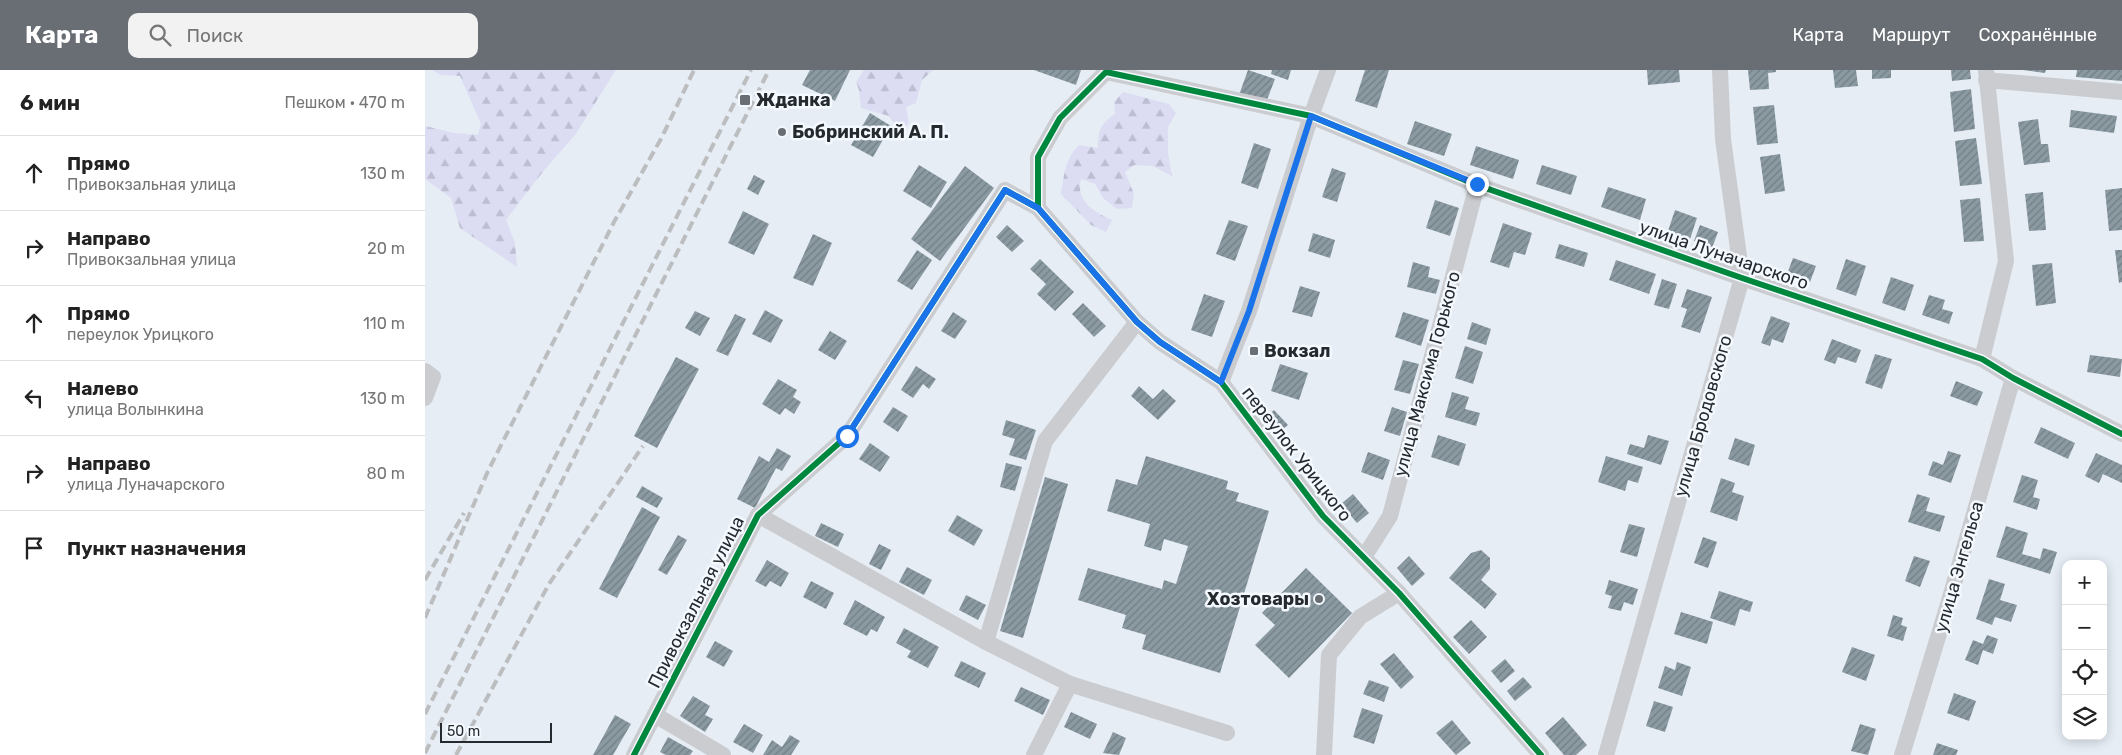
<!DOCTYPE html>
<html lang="ru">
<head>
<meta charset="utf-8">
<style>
  body { margin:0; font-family:Rubik,sans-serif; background:#f2f2f2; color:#222 }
  .controls { position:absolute; right:15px; bottom:15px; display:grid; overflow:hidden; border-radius:10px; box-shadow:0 2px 12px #0003 }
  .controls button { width:45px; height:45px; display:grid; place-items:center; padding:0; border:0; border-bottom:1px solid #e0e0e0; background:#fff; color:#222; font:25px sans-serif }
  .scale { position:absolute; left:15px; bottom:12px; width:112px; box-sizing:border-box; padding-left:5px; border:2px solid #252a2f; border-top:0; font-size:14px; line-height:18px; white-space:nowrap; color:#252a2f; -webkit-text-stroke:4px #f4f9ff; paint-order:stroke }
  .stop { position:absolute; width:15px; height:15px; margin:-11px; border:4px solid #1a73e8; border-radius:50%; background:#fff }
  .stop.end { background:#1a73e8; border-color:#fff; box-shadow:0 1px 5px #0008 }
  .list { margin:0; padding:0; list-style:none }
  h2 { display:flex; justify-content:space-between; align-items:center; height:65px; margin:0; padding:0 20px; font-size:21px }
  h2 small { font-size:16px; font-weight:400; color:#767676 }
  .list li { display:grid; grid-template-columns:32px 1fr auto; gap:15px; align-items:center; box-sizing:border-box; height:75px; padding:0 20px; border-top:1px solid #e0e0e0 }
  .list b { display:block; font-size:19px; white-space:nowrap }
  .list p { margin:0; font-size:16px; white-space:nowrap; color:#767676 }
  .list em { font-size:16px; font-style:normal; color:#767676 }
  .icon { flex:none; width:28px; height:28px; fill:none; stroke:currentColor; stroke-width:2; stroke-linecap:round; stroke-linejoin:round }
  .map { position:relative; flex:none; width:1697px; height:685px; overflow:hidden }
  header { display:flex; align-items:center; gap:30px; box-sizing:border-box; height:70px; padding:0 25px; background:#696e74; color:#fff }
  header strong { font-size:24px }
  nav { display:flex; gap:28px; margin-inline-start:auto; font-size:18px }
  .search { width:350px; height:45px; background:#f2f2f2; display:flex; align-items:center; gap:12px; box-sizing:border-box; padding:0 18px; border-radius:10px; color:#767676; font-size:19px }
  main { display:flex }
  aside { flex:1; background:#fff }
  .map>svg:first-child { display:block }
</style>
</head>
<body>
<header>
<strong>Карта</strong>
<div class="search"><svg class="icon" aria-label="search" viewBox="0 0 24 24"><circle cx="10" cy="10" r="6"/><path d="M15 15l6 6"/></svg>Поиск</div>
<nav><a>Карта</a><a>Маршрут</a><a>Сохранённые</a></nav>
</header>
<main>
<aside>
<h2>6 мин<small>Пешком · 470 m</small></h2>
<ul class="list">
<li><svg class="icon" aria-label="ahead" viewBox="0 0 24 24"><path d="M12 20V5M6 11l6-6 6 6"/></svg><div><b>Прямо</b><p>Привокзальная улица</p></div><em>130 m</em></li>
<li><svg class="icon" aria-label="right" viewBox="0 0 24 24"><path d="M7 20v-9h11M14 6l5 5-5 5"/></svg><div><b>Направо</b><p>Привокзальная улица</p></div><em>20 m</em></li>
<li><svg class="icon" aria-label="ahead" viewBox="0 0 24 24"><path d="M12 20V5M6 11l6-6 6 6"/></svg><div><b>Прямо</b><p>переулок Урицкого</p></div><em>110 m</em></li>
<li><svg class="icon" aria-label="left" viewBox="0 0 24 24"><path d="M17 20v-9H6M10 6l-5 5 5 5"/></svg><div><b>Налево</b><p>улица Волынкина</p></div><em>130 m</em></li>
<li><svg class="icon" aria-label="right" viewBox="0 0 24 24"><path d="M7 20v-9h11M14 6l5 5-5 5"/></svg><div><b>Направо</b><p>улица Луначарского</p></div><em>80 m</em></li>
<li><svg class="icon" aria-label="arrive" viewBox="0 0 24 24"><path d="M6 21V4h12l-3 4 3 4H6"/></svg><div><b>Пункт назначения</b></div></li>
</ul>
</aside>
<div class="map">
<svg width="1697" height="685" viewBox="0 0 1697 685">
  <defs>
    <pattern id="forest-firs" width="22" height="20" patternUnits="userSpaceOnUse" patternTransform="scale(1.25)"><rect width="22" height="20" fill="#dcddf3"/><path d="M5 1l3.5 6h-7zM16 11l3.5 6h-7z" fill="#bdbed1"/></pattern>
    <pattern id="building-hatch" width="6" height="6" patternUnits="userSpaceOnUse" patternTransform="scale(1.25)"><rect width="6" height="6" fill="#8b9aa2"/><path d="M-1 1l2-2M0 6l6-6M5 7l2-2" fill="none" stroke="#717e84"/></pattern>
  </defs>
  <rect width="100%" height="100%" fill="#e6edf5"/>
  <!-- forest -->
  <g fill="url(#forest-firs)">
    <polygon points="7,0 191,0 150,65 116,104 81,150 90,173 92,197 35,158 26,128 0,109 0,56 29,63 53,65 56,54 35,6 16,5"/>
    <polygon points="439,0 508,0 497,10 491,33 481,37 484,53 475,62 464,46 436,38 434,20 431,12"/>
    <path d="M698,22L744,34L751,43L743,57V83L747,106L728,96L709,95L700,102L709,124L707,138L692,139L678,128L670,114L656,109C650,132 670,142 687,150L681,162L666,155L636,124C639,106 640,88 654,75L673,78C673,60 675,54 690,44L689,32Z"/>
  </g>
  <!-- building -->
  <g fill="url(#building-hatch)">
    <polygon points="385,0 425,0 410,31 377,15"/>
    <polygon points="609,0 656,0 651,15"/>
    <polygon points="823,0 850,9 840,35 814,25"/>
    <polygon points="847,0 866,0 863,10 846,4"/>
    <polygon points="940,0 964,0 952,38 930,31"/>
    <polygon points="1222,0 1254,0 1255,12 1223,15"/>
    <polygon points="1323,0 1351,0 1351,2 1343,3 1344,19 1325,20"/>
    <polygon points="1408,0 1431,0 1433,16 1410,18"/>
    <polygon points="1447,0 1466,0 1466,8 1447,9"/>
    <polygon points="1526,0 1545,0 1546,9 1527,11"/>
    <polygon points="1598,0 1621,0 1620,3"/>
    <polygon points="1652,0 1697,0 1697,11 1651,7"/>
    <polygon points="1546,19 1550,59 1529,62 1525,22"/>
    <polygon points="1349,35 1353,73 1332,75 1328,37"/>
    <polygon points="1646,40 1692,46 1689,63 1644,57"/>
    <polygon points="445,43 466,56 448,87 426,75"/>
    <polygon points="1613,49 1616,74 1623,74 1625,92 1599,95 1593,52"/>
    <polygon points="990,51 1027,64 1019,86 982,74"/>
    <polygon points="1551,68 1557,114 1535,116 1530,71"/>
    <polygon points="829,73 846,79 833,119 816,113"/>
    <polygon points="1051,76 1094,90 1088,109 1045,95"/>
    <polygon points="1355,84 1360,121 1340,124 1335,87"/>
    <polygon points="494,95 522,112 506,138 478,121"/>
    <polygon points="1117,95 1152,106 1146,125 1111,114"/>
    <polygon points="540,96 569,118 515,191 486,169"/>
    <polygon points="907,98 921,103 912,132 897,127"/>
    <polygon points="329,105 340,111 333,125 322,119"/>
    <polygon points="1183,117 1221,129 1215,150 1176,137"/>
    <polygon points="1697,118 1697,160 1684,161 1680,120"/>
    <polygon points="1618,122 1621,160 1604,161 1600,124"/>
    <polygon points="1555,128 1559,171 1539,172 1535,130"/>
    <polygon points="1010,130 1034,138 1025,166 1001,158"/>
    <polygon points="1250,140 1272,148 1265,169 1243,161"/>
    <polygon points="318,141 344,154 329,185 303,173"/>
    <polygon points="804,150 823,156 810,191 791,184"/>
    <polygon points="1078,153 1107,163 1100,185 1089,182 1084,198 1065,192"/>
    <polygon points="582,155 599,171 587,182 571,167"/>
    <polygon points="1275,155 1293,162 1287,178 1269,171"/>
    <polygon points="888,163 910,170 905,188 883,181"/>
    <polygon points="388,164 407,173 388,216 368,208"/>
    <polygon points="1134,174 1163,183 1159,197 1130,188"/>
    <polygon points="492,180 507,190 487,220 472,211"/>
    <polygon points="1690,180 1697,180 1697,212 1694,213"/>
    <polygon points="1368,188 1391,196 1385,212 1362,204"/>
    <polygon points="615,189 649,222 630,241 612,224 621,214 605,199"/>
    <polygon points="1421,189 1441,196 1431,226 1411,219"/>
    <polygon points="1191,190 1231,204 1224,224 1184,210"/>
    <polygon points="988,192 1005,197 1003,207 1015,210 1011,224 982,217"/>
    <polygon points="1627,193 1631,233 1611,236 1607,195"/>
    <polygon points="1466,207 1489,215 1480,241 1457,233"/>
    <polygon points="1237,209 1252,214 1244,239 1229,235"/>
    <polygon points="875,216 895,222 887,247 867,242"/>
    <polygon points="1262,219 1287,227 1275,263 1256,257 1262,239 1256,237"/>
    <polygon points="779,224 800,231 787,267 766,260"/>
    <polygon points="1504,225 1520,230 1517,239 1528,242 1524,254 1497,245"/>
    <polygon points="658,233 681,256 669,267 647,244"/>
    <polygon points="340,240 358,250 346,273 327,264"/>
    <polygon points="270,241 285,248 275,266 260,258"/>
    <polygon points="528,242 542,251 530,269 516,261"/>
    <polygon points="978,242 1004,250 996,276 970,267"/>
    <polygon points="310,244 321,249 303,286 291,281"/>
    <polygon points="1346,246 1365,253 1358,273 1347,269 1345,276 1336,273"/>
    <polygon points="1047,252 1066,259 1061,275 1042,269"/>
    <polygon points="405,261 422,271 410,290 393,280"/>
    <polygon points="1407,269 1436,280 1431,293 1413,287 1410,294 1399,290"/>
    <polygon points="1040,276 1058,282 1048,314 1030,308"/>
    <polygon points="1450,284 1467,289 1457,319 1440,313"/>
    <polygon points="1665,285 1697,289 1695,307 1662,302"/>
    <polygon points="251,287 274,299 232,378 209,366"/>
    <polygon points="978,290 994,294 985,324 969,320"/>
    <polygon points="855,294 883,303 874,330 846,321"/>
    <polygon points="491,296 511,309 504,319 498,314 488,328 476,320"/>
    <polygon points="353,309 372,320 368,327 376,332 369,344 360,338 355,345 337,334"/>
    <polygon points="1531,311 1558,322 1552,336 1525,326"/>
    <polygon points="714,316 728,329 738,319 751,331 733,350 706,326"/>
    <polygon points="1027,322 1044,327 1040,339 1055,343 1051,356 1020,347"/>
    <polygon points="468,337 483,346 473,362 458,352"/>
    <polygon points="967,337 982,342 975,366 959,361"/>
    <polygon points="849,340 863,355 851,365 838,349"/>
    <polygon points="581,350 611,360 601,390 584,385 590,369 577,365"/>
    <polygon points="1616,357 1650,373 1643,389 1609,373"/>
    <polygon points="1013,365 1041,374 1034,396 1006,387"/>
    <polygon points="1223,365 1244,371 1236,395 1202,384 1205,374 1219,378"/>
    <polygon points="1310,368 1330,375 1324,396 1303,389"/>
    <polygon points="445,373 465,387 455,402 434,389"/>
    <polygon points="352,378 366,386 357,401 351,398 330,438 312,429 334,386 344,392"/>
    <polygon points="1523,381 1536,385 1526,413 1503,405 1508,391 1518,395"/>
    <polygon points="943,382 965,390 958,410 936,402"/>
    <polygon points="1671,383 1697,395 1697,413 1678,404 1674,413 1660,406"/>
    <polygon points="721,386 803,411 801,419 814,423 811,431 844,441 795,603 717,579 721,565 697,558 701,545 653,530 663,498 737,519 739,510 751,514 763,476 739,469 736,481 719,476 725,454 682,441 691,409 712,415"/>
    <polygon points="1181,386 1218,397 1213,413 1203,410 1200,421 1173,412"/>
    <polygon points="581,393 597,397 590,421 575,417"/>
    <polygon points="1597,405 1613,410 1608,427 1615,429 1612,440 1588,432"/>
    <polygon points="620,407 643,414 598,568 575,561"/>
    <polygon points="1296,408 1310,413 1307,422 1319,426 1312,451 1285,442"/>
    <polygon points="217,416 238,428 232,438 211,427"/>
    <polygon points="928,424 944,443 932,453 916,434"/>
    <polygon points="1492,424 1505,428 1501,441 1520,446 1515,462 1483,452"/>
    <polygon points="217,437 235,447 192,528 174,519"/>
    <polygon points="532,445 558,460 549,476 523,461"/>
    <polygon points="396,453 419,464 413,477 390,466"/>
    <polygon points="1204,454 1220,458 1212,487 1195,482"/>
    <polygon points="1581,456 1603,463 1597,484 1615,489 1618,478 1632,482 1625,504 1571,487"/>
    <polygon points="253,465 262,470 242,505 233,500"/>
    <polygon points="1278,467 1292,472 1283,498 1269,493"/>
    <polygon points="454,474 466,480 456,500 444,494"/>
    <polygon points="1056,480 1065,488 1065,499 1056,510 1072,524 1060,539 1024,508 1046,483"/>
    <polygon points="984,486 1000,504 987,516 972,498"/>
    <polygon points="1489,486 1505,491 1495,517 1480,511"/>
    <polygon points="342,490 364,503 356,517 345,511 341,517 330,511"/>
    <polygon points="482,497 507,510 499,525 474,512"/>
    <polygon points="881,498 927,543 864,608 830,575 850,555 837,543"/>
    <polygon points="1564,509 1580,514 1575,530 1592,535 1586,552 1570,547 1567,555 1551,549"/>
    <polygon points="1184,510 1213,519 1208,535 1199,532 1196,541 1183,538 1187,526 1180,524"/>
    <polygon points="386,511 409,523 401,539 378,527"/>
    <polygon points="1294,521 1328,532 1325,542 1315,539 1310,556 1285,548"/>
    <polygon points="541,525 561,535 553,550 534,540"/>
    <polygon points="430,530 460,547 452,562 446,559 442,566 418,554"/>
    <polygon points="1256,542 1288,552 1282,574 1249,564"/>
    <polygon points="1468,545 1478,548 1476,555 1482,557 1478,571 1462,566"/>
    <polygon points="1046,550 1062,567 1044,584 1028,567"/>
    <polygon points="479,558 514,577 503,598 482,587 486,581 471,573"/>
    <polygon points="1562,565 1573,569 1568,584 1558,580 1553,595 1540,590 1548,570 1558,574"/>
    <polygon points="290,571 308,581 299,597 281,587"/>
    <polygon points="1427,577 1450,585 1441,611 1417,602"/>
    <polygon points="969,583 989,607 976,619 955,594"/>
    <polygon points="1080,589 1090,601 1076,613 1066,601"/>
    <polygon points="536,591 561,603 554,618 529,606"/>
    <polygon points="1252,592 1266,597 1257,626 1233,618 1240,596 1250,600"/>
    <polygon points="1098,607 1107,617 1090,631 1082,621"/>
    <polygon points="944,610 964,617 959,632 938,624"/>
    <polygon points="596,617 625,630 618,645 589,631"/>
    <polygon points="1529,623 1551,631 1544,651 1522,643"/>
    <polygon points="268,626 285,636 280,645 288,649 280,662 255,646"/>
    <polygon points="1229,631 1248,637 1240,662 1221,656"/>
    <polygon points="937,638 958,645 949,674 928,667"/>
    <polygon points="646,642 672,654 665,669 639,657"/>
    <polygon points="190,645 206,654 188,685 168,685"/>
    <polygon points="1138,647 1162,675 1151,685 1139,685 1120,663"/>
    <polygon points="1027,650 1046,673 1031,685 1011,663"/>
    <polygon points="319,654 338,665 328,683 308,672"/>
    <polygon points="1435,654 1451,659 1443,685 1426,681"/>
    <polygon points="688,662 701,668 694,685 678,683"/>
    <polygon points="365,665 375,671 366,685 338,685 347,670 357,677"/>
    <polygon points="243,667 268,681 265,685 241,685 235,682"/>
    <polygon points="1512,673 1533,680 1531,685 1508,685"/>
  </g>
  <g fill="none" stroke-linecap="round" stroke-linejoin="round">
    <!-- minor -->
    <g stroke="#cbcccf" stroke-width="16">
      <polyline points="1561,10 1697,22"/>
      <polyline points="613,138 613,87 635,48 681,2 886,46 1052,115 1317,208 1557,289 1588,308 1697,364"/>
      <polyline points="1557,289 1581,191 1561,0"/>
      <polyline points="0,301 8,307 0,328"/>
      <polyline points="796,312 824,241 886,46 903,0"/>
      <polyline points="333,445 561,572 620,371 712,252"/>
      <polyline points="939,487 965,446 1052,115"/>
      <polyline points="561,572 645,614 802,663"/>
      <polyline points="230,645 298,685"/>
      <polyline points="209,685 333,445 422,366 580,120 613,138 712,252 735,272 796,312 898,446 974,523 1116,685"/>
      <polyline points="609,685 645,614"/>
      <polyline points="899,685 904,585 935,547 974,523"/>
      <polyline points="1181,685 1317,208 1298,69 1295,0"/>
      <polyline points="1477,685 1524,531 1588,308"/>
    </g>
    <!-- rail -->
    <g stroke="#bcbdbf" stroke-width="4" stroke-dasharray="10 5" stroke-linecap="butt">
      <polyline points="0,510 39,443"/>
      <polyline points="0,548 63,401 189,152 237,67 269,0"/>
      <polyline points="0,644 326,0"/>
      <polyline points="0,683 344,0"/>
      <polyline points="31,685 124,514 218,376"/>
    </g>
    <!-- cycleway casing -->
    <g stroke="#f4f9ff" stroke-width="9">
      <g id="cycleway">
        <polyline points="613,138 613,87 635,48 681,2 886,46 1052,115 1317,208 1557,289 1588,308 1697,364"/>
        <polyline points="209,685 333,445 422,366 580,120 613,138 712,252 735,272 796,312 898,446 974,523 1116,685"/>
      </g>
    </g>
    <!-- cycleway -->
    <use href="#cycleway" stroke="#00873e" stroke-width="6"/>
  </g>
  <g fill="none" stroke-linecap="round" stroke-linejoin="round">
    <!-- route -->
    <polyline stroke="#1a73e8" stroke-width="6" points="422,366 580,120 613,138 712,252 735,272 796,312 824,241 886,46 1052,114"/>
  </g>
  <!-- markers -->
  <g fill="#696e74" stroke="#f4f9ff" stroke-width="2">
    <rect x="314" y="24" width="12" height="12" rx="2.5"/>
    <circle cx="357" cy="62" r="5"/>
    <rect x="824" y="276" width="10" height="10" rx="2.5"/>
    <circle cx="894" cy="529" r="5"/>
  </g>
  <g text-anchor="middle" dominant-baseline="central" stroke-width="5" stroke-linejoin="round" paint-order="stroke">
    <!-- poi labels -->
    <g font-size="18" font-weight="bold" fill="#252a2f" stroke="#f4f9ff" text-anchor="start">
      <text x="331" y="30">Жданка</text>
      <text x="367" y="62">Бобринский А. П.</text>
      <text x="839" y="281">Вокзал</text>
      <text x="884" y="529" text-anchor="end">Хозтовары</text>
    </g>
    <!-- street labels -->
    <g font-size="18" fill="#252a2f" stroke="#f4f9ff">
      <text transform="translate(1299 185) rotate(19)">улица Луначарского</text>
      <text transform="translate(1002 304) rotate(-75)">улица Максима Горького</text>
      <text transform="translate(1278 346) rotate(-74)">улица Бродовского</text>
      <text transform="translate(872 384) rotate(52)">переулок Урицкого</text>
      <text transform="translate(1534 497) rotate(-74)">улица Энгельса</text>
      <text transform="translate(271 532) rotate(-63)">Привокзальная улица</text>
    </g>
  </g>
</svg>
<div class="controls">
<button>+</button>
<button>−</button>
<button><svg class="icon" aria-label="locate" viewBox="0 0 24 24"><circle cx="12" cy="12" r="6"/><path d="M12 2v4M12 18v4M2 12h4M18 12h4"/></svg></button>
<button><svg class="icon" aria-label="layers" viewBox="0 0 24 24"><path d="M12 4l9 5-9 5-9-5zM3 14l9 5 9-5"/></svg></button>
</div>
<div class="scale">50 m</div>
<div class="stop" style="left:422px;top:366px"></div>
<div class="stop end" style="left:1052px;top:114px"></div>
</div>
</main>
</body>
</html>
